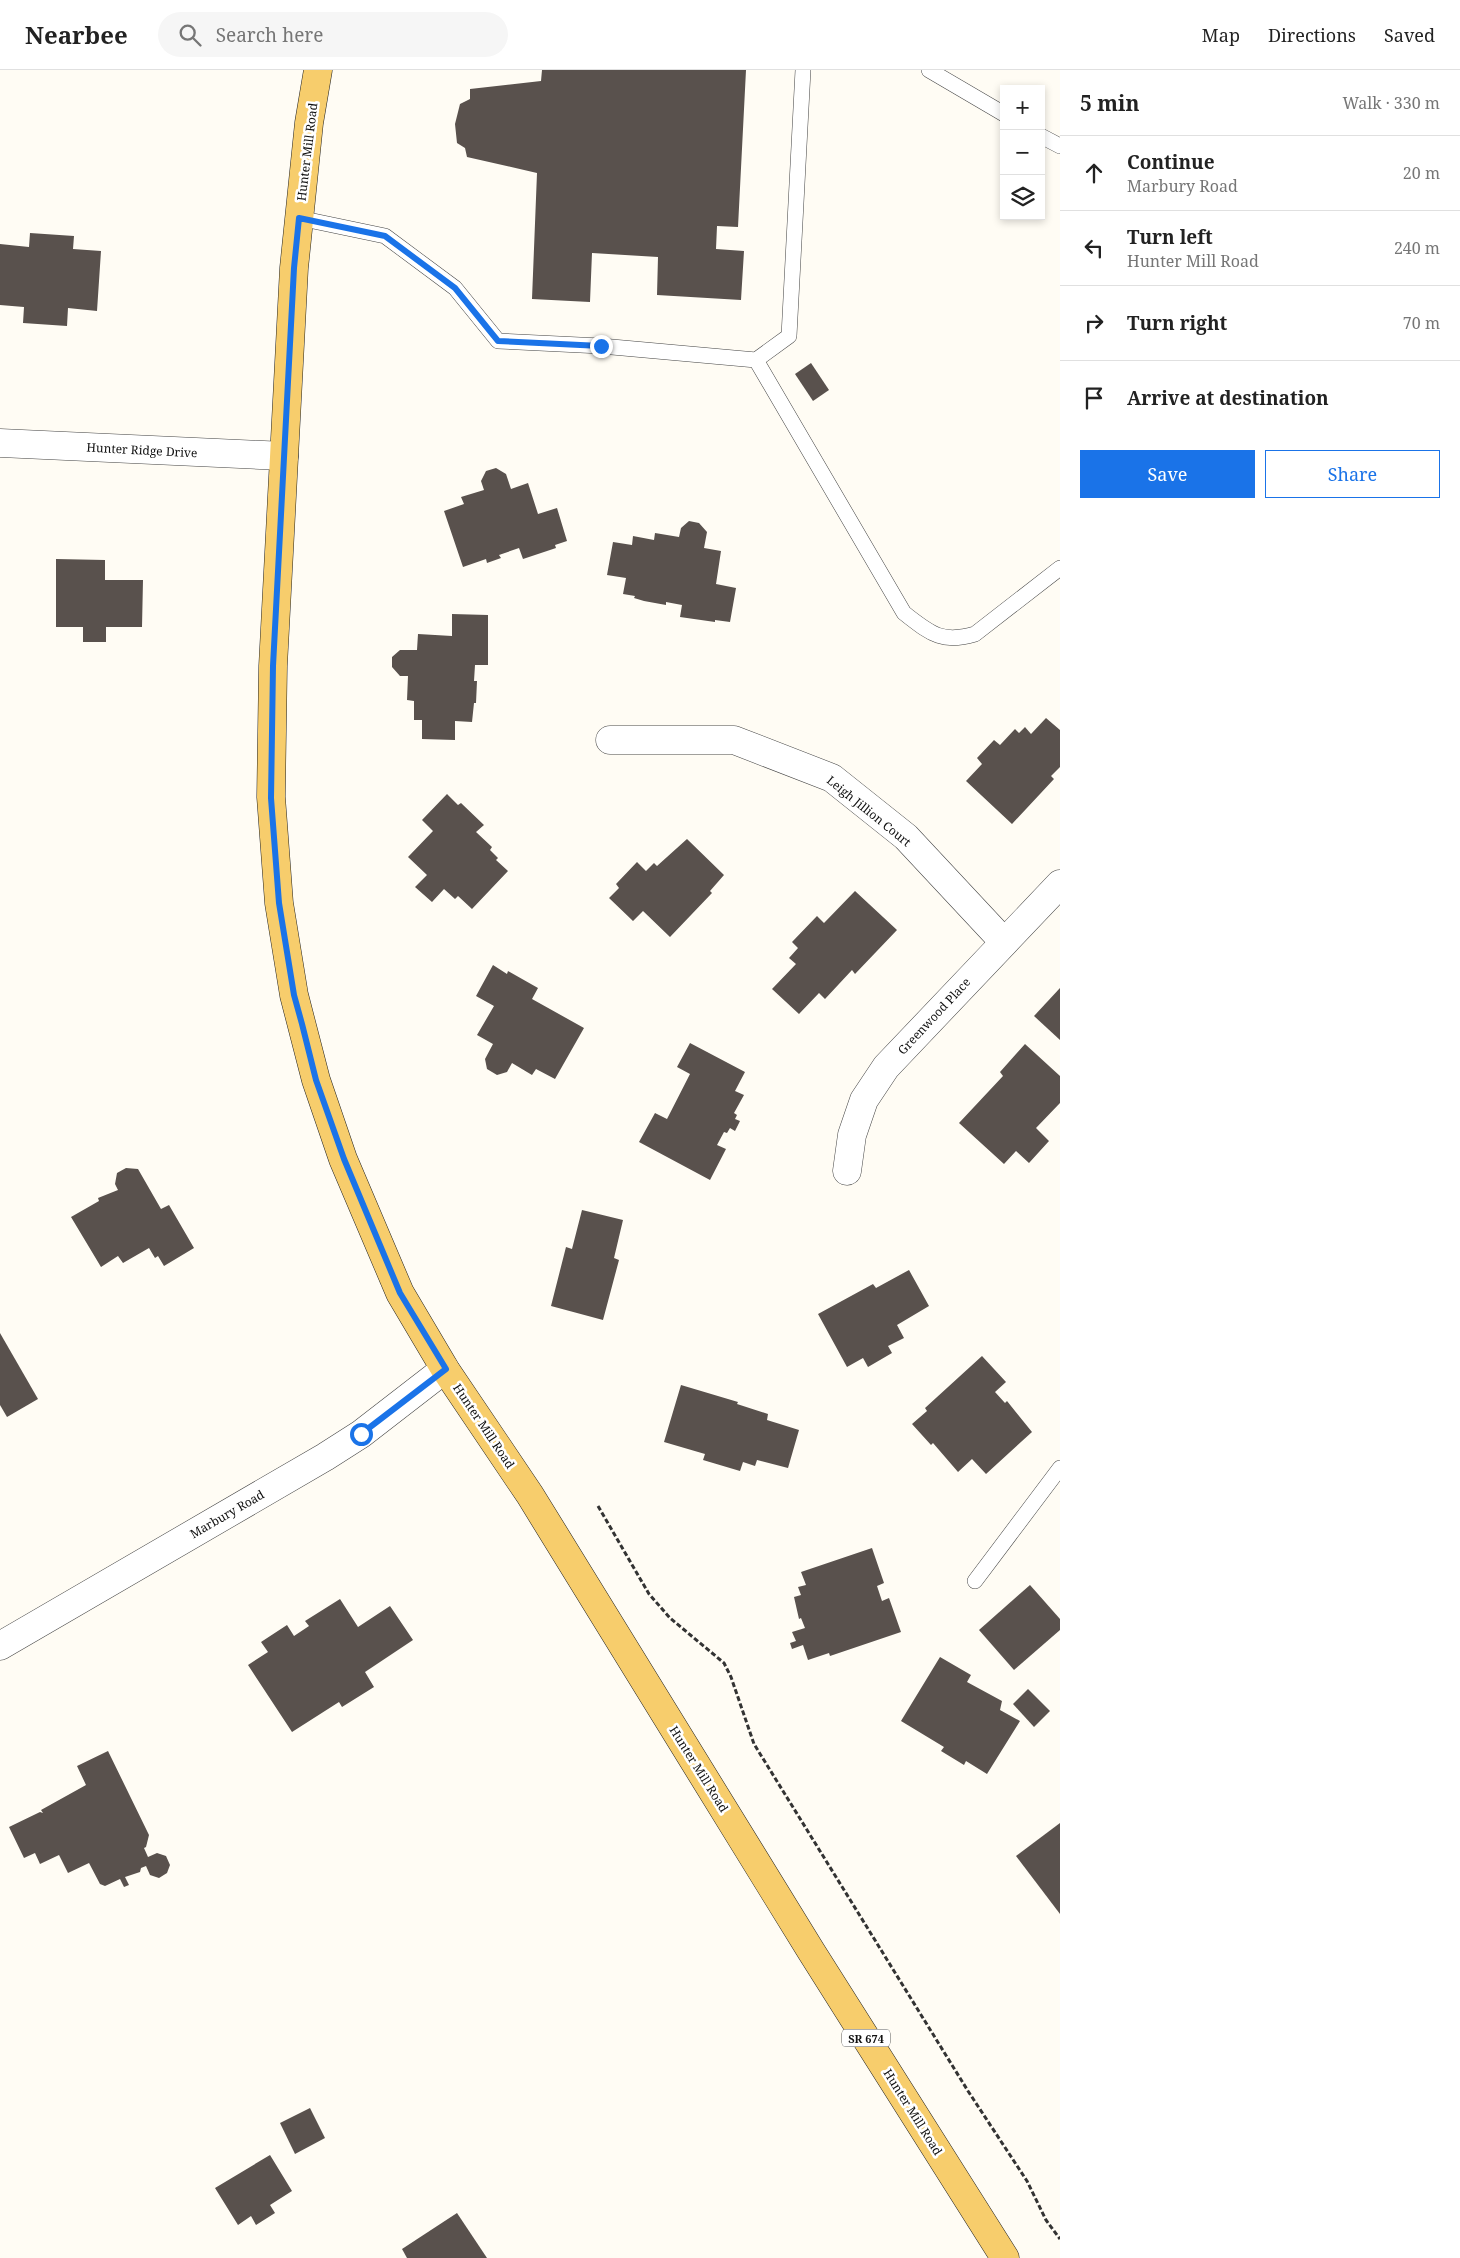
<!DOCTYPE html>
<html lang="en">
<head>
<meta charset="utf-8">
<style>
  body { margin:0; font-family:"Noto Serif",serif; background:#f6f6f6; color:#222 }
  .controls { position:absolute; right:15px; top:15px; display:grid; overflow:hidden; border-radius:0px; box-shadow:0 2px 8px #0003 }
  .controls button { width:45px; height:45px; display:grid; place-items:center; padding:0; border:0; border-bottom:1px solid #e0e0e0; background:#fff; color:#222; font:25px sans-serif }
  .stop { position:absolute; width:15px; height:15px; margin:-11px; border:4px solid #1a73e8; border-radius:50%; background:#fff }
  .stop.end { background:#1a73e8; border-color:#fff; box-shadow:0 1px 5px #0008 }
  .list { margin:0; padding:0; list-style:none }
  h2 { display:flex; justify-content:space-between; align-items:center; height:65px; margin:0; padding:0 20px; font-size:21px }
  h2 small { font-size:16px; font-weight:400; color:#767676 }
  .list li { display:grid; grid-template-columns:32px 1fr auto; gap:15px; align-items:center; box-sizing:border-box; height:75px; padding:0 20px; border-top:1px solid #e0e0e0 }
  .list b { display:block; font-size:19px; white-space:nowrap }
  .list p { margin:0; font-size:16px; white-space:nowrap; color:#767676 }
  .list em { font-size:16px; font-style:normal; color:#767676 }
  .actions { display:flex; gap:10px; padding:15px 20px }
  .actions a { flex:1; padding:11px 0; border:1px solid #1a73e8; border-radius:0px; text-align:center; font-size:18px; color:#1a73e8 }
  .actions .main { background:#1a73e8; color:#fff }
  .icon { flex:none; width:28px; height:28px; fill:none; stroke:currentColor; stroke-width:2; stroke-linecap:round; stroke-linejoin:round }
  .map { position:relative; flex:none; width:1060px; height:2188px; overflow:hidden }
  header { display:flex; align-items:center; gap:30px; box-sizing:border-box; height:70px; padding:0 25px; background:#fff; border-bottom:1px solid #e0e0e0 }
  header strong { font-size:24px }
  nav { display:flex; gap:28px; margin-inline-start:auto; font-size:18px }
  .search { width:350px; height:45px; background:#f6f6f6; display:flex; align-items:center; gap:12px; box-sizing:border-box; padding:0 18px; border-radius:28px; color:#767676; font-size:19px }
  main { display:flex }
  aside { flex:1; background:#fff }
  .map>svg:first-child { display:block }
</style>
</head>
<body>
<header>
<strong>Nearbee</strong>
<div class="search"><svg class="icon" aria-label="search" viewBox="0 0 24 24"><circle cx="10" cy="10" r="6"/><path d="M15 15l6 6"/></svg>Search here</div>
<nav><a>Map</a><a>Directions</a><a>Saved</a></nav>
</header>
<main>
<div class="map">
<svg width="1060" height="2188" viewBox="0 0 1060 2188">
  <rect width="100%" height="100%" fill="#fffcf4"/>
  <!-- building -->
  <g fill="#59514d">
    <polygon points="542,0 746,0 738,157 717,156 716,179 744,181 741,230 657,225 658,187 592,183 590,232 532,229 537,103 467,87 465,78 457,73 455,54 460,34 470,29 470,19 541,11"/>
    <polygon points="30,163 74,166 73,179 101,181 97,241 68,238 67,256 23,253 24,237 0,235 0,174 29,177"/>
    <polygon points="811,293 829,320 813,331 795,304"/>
    <polygon points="496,398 506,404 511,419 528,413 538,444 557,438 567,471 555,475 556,478 523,489 519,478 499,485 501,488 487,493 486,489 463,497 444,441 464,434 461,427 484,420 481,411 486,401"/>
    <polygon points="689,451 699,453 707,462 704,478 721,481 716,514 736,518 730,552 715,550 715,552 680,547 682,535 666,532 666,535 644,531 634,528 635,526 623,524 626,508 607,505 613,472 632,475 633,466 654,470 655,463 679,467 681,458"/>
    <polygon points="56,489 105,490 105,510 143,510 142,557 106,557 106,572 83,572 83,557 56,557"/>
    <polygon points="452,544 488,545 488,595 475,595 474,611 477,611 476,633 474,633 472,652 455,651 455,670 422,669 422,650 414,650 414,631 407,630 408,606 400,606 392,597 392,587 400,580 417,580 418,564 452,566"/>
    <polygon points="1046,648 1060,660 1060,697 1051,706 1054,709 1012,754 966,711 982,694 977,688 994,670 1000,675 1015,659 1019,663 1025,657 1031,664"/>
    <polygon points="447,724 458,735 461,733 484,755 476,762 492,777 490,780 498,788 496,790 508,801 472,839 458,826 455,829 444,819 432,832 415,817 427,805 408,787 433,761 422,750"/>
    <polygon points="687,769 724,805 710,821 712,823 670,867 643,841 633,851 609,828 619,818 616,814 637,792 646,801 654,793 657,796"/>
    <polygon points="855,821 897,860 855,904 852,900 825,929 819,923 799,944 772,919 796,894 789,888 798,878 792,872 817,846 824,853"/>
    <polygon points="493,895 507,904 508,901 538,918 532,929 584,958 555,1009 536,999 532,1005 512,993 507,1002 497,1005 487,999 485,989 493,974 477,965 494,936 476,926"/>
    <polygon points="1060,918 1060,970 1034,946"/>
    <polygon points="690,973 745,1002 735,1021 744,1025 734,1043 737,1045 735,1049 740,1051 735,1061 730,1058 727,1063 724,1062 717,1075 726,1079 710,1110 639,1072 655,1043 667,1049 690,1004 677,997"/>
    <polygon points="1025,974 1060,1006 1060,1033 1036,1058 1049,1071 1029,1093 1016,1081 1004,1094 959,1053 1003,1006 1000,1002"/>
    <polygon points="126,1098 138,1099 161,1139 169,1135 194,1178 164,1196 158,1186 155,1188 149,1178 123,1193 118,1186 101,1197 71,1147 99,1131 98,1128 118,1120 115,1114 117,1103"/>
    <polygon points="582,1140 623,1150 614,1188 619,1190 603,1250 551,1236 566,1177 572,1179"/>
    <polygon points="909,1200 929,1236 897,1255 904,1268 888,1276 892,1283 868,1297 863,1288 847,1297 818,1244 873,1214 876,1218"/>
    <polygon points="0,1263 38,1329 7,1347 0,1335"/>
    <polygon points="982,1286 1006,1312 995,1322 1005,1333 1007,1331 1032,1362 986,1404 972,1389 958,1402 933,1373 931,1375 912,1354 927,1341 925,1338"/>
    <polygon points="681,1315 738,1332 737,1334 768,1344 767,1350 799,1360 788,1398 757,1390 755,1396 743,1392 740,1401 703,1390 705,1384 664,1372"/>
    <polygon points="872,1478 884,1513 877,1516 882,1531 889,1528 901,1562 830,1586 829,1583 808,1590 803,1575 792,1579 790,1573 796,1571 792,1562 805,1558 801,1548 799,1549 794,1527 801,1525 798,1517 806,1515 801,1502"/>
    <polygon points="1030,1515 1060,1549 1060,1560 1014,1600 979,1560"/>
    <polygon points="340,1529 358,1557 390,1536 413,1570 365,1602 374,1617 342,1637 339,1632 292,1662 248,1595 268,1582 261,1572 287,1555 294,1566 309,1556 305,1551"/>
    <polygon points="940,1587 971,1605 967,1612 1002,1631 1000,1640 1020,1651 987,1704 966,1691 964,1695 941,1681 944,1677 901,1651"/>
    <polygon points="1028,1619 1050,1641 1034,1657 1013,1634"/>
    <polygon points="108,1681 149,1765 146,1777 144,1778 148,1787 157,1783 166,1786 170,1795 167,1803 159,1808 150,1805 146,1796 141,1798 140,1802 125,1807 129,1815 124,1817 120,1809 105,1816 100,1814 89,1793 68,1803 59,1785 40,1794 35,1783 24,1788 9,1757 40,1742 43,1743 41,1740 86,1715 77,1696"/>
    <polygon points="1060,1753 1060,1844 1016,1786"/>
    <polygon points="310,2038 325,2068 295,2084 280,2053"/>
    <polygon points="270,2085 292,2121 270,2135 275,2143 256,2155 251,2146 238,2155 215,2118"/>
    <polygon points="457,2143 487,2188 407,2188 402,2179"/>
  </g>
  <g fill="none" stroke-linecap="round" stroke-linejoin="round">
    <!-- lane casing -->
    <g stroke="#444" stroke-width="16">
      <g id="lane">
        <polyline points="929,0 1004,44"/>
        <polyline points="1041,66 1060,76"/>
        <polyline points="299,148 385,166 455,218 498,271 601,276 756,290 789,266 803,0"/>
        <path d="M756,290L904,543C930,563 941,574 975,564L1060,498"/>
        <polyline points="975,1511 1060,1398"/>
      </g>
    </g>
    <!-- street casing -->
    <g stroke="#444" stroke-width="29">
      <g id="street">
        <polyline points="0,373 284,386"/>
        <polyline points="610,670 734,670 832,708 906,767 1004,872"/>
        <polyline points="847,1101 852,1065 864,1030 886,997 1060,814"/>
        <polyline points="0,1576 325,1387 361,1364 445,1299"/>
      </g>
    </g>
    <!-- primary casing -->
    <g stroke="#222" stroke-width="29">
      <polyline id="primary" points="318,0 309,53 294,198 273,596 271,727 279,833 294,925 316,1010 343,1089 400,1223 445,1299 530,1425 811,1881 1005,2188"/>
    </g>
    <!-- path -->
    <polyline stroke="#333" stroke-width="3" stroke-dasharray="5 2.5" stroke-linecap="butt" points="598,1436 649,1524 670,1548 724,1593 731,1607 754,1674 968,2021 1027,2111 1046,2150 1060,2169"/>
    <!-- lane -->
    <use href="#lane" stroke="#fff" stroke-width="15"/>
    <!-- street -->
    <use href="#street" stroke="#fff" stroke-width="28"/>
    <!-- primary -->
    <use href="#primary" stroke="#f7cd6c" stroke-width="28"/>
  </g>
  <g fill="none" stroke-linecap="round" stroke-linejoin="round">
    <!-- route -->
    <polyline stroke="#1a73e8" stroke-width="6" points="361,1364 446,1299 400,1223 344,1089 316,1010 302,954 294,925 279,833 271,728 273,596 294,198 299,148 385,166 455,218 498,271 601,276"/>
  </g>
  <g text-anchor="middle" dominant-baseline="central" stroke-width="5" stroke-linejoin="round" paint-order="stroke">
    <!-- shield labels -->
    <rect fill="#fff" stroke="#585858" stroke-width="1" x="842" y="1959.5" width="48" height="17" rx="4"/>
    <g font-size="11" font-weight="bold" fill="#111">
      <text x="866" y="1968">SR 674</text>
    </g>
    <!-- street labels -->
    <g font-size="12" fill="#111" stroke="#fff">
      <text transform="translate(307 82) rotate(-83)">Hunter Mill Road</text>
      <text transform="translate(142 380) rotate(3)">Hunter Ridge Drive</text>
      <text transform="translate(869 741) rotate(39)">Leigh Jillion Court</text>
      <text transform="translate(934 946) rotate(-47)">Greenwood Place</text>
      <text transform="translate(484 1356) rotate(56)">Hunter Mill Road</text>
      <text transform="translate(227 1444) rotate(-30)">Marbury Road</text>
      <text transform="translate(699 1699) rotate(58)">Hunter Mill Road</text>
      <text transform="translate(913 2042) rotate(58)">Hunter Mill Road</text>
    </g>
  </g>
</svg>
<div class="controls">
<button>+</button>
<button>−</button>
<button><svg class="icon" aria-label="layers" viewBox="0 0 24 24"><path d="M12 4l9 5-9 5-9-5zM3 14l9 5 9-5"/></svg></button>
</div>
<div class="stop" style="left:361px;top:1364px"></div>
<div class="stop end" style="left:601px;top:276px"></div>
</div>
<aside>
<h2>5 min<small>Walk · 330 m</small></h2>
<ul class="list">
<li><svg class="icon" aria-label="ahead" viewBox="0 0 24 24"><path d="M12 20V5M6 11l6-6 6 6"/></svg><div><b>Continue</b><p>Marbury Road</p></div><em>20 m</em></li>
<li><svg class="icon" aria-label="left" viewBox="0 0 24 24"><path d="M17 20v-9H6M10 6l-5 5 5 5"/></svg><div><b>Turn left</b><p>Hunter Mill Road</p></div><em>240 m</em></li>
<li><svg class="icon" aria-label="right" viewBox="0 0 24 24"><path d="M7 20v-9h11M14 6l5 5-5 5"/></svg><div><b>Turn right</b></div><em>70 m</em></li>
<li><svg class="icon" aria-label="arrive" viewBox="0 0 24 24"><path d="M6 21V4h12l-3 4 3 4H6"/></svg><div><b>Arrive at destination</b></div></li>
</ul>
<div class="actions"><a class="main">Save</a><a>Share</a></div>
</aside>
</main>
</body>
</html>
